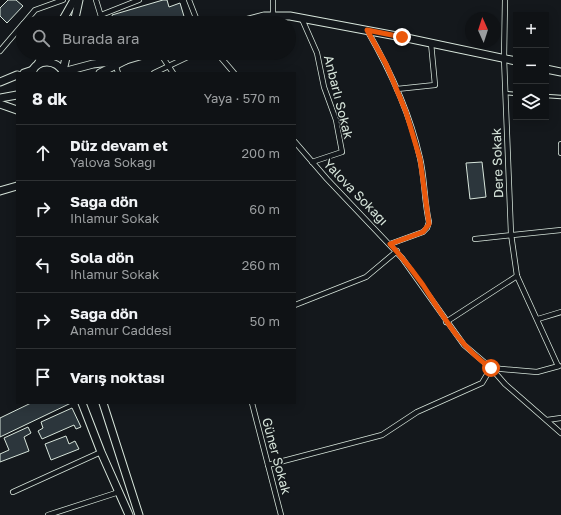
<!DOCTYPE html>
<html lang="tr">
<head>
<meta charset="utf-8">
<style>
  body { margin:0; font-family:"Golos Text",sans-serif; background:#1d2022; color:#f1f3f6 }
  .controls { position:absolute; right:12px; top:12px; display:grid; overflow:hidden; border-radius:0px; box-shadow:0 2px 10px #0003 }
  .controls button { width:36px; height:36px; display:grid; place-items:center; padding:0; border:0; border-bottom:1px solid #2f3234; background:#0f1215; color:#f1f3f6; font:20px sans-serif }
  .compass { position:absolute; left:465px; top:12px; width:36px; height:36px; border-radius:50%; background:#0f1215; box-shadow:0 2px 10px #0003; rotate:357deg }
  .stop { position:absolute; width:12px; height:12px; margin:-9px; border:3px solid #ea580c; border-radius:50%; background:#fff }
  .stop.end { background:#ea580c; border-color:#fff; box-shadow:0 1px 4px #0008 }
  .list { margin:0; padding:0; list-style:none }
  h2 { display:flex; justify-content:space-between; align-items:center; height:52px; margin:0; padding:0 16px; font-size:17px }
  h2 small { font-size:13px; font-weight:400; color:#9b9ea0 }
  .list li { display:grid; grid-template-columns:26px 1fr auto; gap:12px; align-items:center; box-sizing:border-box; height:56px; padding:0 16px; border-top:1px solid #2f3234 }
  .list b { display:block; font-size:15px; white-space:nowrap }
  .list p { margin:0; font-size:13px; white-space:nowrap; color:#9b9ea0 }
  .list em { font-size:13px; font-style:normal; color:#9b9ea0 }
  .icon { flex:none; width:22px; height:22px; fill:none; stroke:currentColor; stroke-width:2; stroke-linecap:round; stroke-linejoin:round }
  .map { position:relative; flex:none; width:561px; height:515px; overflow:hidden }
  .search { position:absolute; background:#0f1215; box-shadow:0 2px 10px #0003; left:16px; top:16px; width:280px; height:44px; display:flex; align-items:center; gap:10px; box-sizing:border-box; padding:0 14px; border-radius:22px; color:#9b9ea0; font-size:15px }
  .panel { position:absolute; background:#0f1215; box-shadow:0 2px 10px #0003; left:16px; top:72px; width:280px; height:332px; border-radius:0px }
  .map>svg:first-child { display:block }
</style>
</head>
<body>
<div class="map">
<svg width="561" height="515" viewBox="0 0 561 515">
  <rect width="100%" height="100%" fill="#14181c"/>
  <!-- building -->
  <g fill="#2c363c" stroke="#d8e6dc">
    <polygon points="8,0 16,0 23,6 7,23 0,16 0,8"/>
    <polygon points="163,0 167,0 169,7 180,3 186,23 114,23 112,15"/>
    <polygon points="482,162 486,197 470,199 466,163"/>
    <polygon points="31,403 71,403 0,437 0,418"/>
    <polygon points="72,408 81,427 76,429 74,425 42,439 38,431 43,428 41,422"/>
    <polygon points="28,427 31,433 24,437 29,451 0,462 0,454 9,450 4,438"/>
    <polygon points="66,436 69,444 75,441 79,449 51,460 45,444"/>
  </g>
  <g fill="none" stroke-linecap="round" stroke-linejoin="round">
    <!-- lane casing -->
    <g stroke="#d8e6dc" stroke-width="4.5">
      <g id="lane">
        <polyline points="506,93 516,94"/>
        <polyline points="546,96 561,97"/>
      </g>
    </g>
    <!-- street casing -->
    <g stroke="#d8e6dc" stroke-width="6">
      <g id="street">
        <polyline points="96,0 103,23"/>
        <polyline points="189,0 198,23"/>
        <polyline points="273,0 273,16"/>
        <polyline points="505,0 504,58 511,234 517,276 558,366"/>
        <polyline points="101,15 139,0"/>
        <polyline points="302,19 317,53 324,87 336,120 342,152 312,162"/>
        <polyline points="24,23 35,10 63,0"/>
        <path d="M367,30C390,70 410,113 420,158C425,179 424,201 429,222L427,228L423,232L390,244"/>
        <polyline points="0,51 23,24"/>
        <polyline points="113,53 115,61"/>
        <polyline points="160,53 173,73"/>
        <polyline points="217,53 234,73"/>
        <polyline points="116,66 118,73"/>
        <polyline points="154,73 196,53"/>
        <polyline points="397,89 435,85 431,43"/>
        <polyline points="295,142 327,179 402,258 464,345 491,368 505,384 561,433"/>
        <polyline points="561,144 561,153"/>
        <polyline points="475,239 561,230"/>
        <polyline points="295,305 366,277 397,251"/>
        <polyline points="538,319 561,312"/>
        <polyline points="446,322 517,276"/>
        <polyline points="252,403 281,515"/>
        <polyline points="547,420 561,418"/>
        <polyline points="268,465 382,435 417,412 482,383 491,368 537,372 559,366"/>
        <polyline points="13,492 101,452"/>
        <polyline points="48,515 119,492"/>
      </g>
    </g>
    <!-- secondary casing -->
    <g stroke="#d8e6dc" stroke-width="9">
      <g id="secondary">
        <polyline points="61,23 74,0"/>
        <polyline points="74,23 79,0"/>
        <polyline points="237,23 264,16 290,16 402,37 516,61"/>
        <polyline points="38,64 44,53"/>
        <polyline points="546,69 561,72"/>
        <polyline points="63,71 67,53"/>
        <polyline points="63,72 93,64 126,60"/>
        <polyline points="24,73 33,70"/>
        <path d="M31,73C38,58 56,59 64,73"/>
        <polyline points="100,73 126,60 150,53"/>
        <polyline points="0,82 17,75"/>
        <polyline points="0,98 17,95"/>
        <polyline points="0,104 17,110"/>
        <polyline points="0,191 17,186"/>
        <polyline points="82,403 101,452 129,515"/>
        <polyline points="103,403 139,515"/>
      </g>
    </g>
    <!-- lane -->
    <use href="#lane" stroke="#14181c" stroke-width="2.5"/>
    <!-- street -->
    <use href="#street" stroke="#14181c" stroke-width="4.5"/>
    <!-- secondary -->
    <use href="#secondary" stroke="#14181c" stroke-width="7"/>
  </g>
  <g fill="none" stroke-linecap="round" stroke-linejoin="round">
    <!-- route -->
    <path stroke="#ea580c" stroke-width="5" d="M402,37L367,30L386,64L406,112L420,159L429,224L423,232L390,244C402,257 413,271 423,285C443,316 460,347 491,368"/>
  </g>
  <g text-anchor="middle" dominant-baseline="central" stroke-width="3" stroke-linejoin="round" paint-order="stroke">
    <!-- street labels -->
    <g font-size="13" fill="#d8e6dc" stroke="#14181c">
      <text transform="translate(339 97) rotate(76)">Anbarlı Sokak</text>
      <text transform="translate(497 163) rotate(-92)">Dere Sokak</text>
      <text transform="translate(356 192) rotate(46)">Yalova Sokağı</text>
      <text transform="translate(277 456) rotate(75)">Güner Sokak</text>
    </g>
  </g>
</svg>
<div class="controls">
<button>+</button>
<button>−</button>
<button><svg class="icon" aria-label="layers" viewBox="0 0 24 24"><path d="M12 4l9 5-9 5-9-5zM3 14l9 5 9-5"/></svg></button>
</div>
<svg class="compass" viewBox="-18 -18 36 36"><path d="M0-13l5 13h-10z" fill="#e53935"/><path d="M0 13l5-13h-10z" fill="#9b9ea0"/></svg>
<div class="stop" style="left:491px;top:368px"></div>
<div class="stop end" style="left:402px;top:37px"></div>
<div class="search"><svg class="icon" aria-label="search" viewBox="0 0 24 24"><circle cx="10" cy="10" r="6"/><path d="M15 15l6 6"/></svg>Burada ara</div>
<section class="panel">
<h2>8 dk<small>Yaya · 570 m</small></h2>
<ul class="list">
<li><svg class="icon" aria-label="ahead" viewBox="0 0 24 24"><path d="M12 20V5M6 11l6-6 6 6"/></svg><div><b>Düz devam et</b><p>Yalova Sokağı</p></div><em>200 m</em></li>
<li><svg class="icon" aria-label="right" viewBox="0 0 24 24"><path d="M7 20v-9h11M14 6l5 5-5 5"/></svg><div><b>Sağa dön</b><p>Ihlamur Sokak</p></div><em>60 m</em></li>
<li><svg class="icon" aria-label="left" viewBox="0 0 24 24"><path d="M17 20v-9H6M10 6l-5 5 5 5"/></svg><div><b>Sola dön</b><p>Ihlamur Sokak</p></div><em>260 m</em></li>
<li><svg class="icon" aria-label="right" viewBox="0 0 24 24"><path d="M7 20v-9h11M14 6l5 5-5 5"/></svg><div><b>Sağa dön</b><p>Anamur Caddesi</p></div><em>50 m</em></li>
<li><svg class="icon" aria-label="arrive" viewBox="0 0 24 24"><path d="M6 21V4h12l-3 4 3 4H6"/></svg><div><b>Varış noktası</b></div></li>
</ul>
</section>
</div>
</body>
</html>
